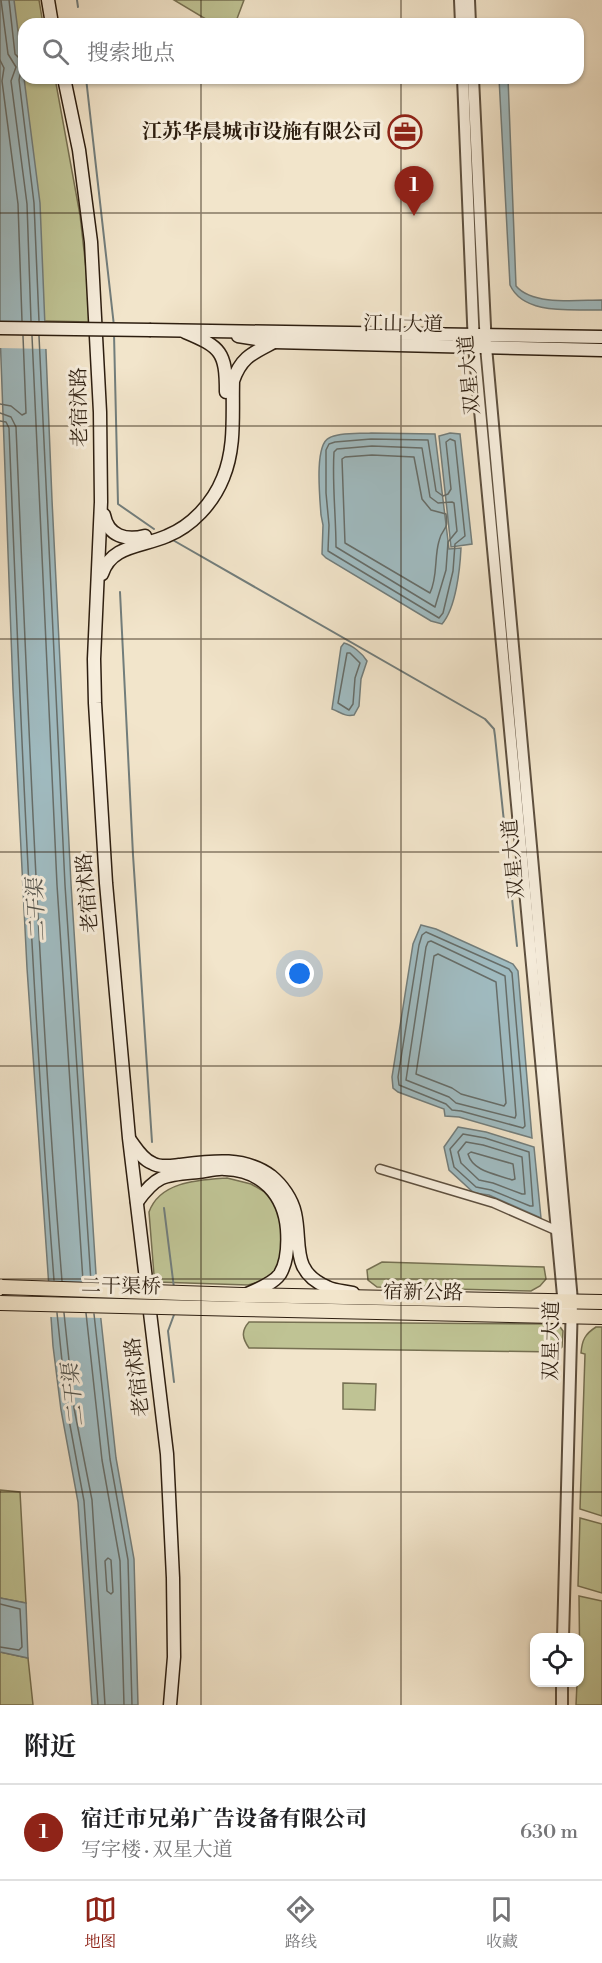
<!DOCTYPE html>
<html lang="zh">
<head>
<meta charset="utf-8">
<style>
  body { margin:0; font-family:"Libre Bodoni","Noto Serif SC",serif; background:#f2f2f2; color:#202124 }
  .controls { position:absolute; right:18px; bottom:18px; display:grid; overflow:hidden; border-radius:12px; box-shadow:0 2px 4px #0004 }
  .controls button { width:54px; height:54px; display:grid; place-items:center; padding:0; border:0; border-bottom:2px solid #e0e0e0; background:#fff; color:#202124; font:30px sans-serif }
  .you { position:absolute; left:300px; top:974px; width:21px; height:21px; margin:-15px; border:4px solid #fff; border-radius:50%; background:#1a73e8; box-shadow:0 0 0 9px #1a73e833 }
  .badge { display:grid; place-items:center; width:39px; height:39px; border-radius:50%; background:#8f2418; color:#fff; font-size:20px; font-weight:700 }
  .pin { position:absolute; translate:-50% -50px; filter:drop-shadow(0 2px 3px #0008) }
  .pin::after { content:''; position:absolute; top:32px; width:21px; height:18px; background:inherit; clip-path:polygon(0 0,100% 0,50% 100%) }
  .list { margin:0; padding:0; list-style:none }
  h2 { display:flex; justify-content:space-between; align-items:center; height:78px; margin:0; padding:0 24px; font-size:26px }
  h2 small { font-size:20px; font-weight:400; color:#757577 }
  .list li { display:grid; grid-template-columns:39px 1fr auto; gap:18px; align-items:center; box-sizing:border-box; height:96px; padding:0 24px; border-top:2px solid #e0e0e0 }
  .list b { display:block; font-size:22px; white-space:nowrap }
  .list p { margin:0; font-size:20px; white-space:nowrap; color:#757577 }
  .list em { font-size:20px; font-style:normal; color:#757577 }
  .icon { flex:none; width:33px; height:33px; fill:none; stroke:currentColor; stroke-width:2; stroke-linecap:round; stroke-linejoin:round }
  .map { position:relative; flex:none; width:602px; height:1705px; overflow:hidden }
  .search { position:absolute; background:#fff; box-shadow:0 2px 4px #0004; left:18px; right:18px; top:18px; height:66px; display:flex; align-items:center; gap:15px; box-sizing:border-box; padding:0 21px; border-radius:18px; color:#757577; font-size:22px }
  .sheet { height:174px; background:#fff }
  nav { display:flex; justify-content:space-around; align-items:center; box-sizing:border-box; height:84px; border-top:2px solid #e0e0e0; background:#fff; font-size:16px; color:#757577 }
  nav a { display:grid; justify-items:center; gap:3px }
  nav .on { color:#8f2418 }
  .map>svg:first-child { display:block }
</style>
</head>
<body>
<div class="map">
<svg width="602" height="1705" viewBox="0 0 602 1705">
  <rect width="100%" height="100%" fill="#f2e5cb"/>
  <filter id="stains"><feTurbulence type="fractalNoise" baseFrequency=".00333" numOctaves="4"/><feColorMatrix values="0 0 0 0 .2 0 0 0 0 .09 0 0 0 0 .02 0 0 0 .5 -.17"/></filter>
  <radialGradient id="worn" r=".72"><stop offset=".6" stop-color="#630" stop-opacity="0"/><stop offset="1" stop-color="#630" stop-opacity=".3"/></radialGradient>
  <!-- green -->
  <g fill="#bfc394" stroke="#767052" stroke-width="1.5">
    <polygon points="0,0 39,0 43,24 24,24 24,78 55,78 80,215 92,322 0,320"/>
    <polygon points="174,0 244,0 235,24 214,24"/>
    <path d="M227,1178L251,1184L265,1192L279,1209L283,1233L280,1261L275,1274L266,1280L248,1285L157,1282L154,1275L149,1212C160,1181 199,1180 227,1178Z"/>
    <polygon points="382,1262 544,1267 546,1279 540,1286 531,1291 377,1287 368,1280 367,1270"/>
    <path d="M249,1322L558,1324L563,1331L562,1347L557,1352L249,1348C242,1338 241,1331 249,1322Z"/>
    <path d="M596,1327H602V1516L580,1509L585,1354L581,1353C582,1340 585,1334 596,1327Z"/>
    <polygon points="343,1383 376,1384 375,1410 343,1409"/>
    <polygon points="0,1490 20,1492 26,1603 0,1598"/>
    <polygon points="580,1518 602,1524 602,1593 578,1586"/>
    <polygon points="579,1596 602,1601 602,1705 576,1705 577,1683 580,1682"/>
    <polygon points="0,1652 28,1658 33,1705 0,1705"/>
  </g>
  <!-- water -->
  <g fill="#a0bcc2" stroke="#727d7b" stroke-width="1.5">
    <polygon points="0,0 14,0 40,203 52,500 71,884 96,1274 116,1458 134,1559 138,1705 92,1705 78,1502 61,1410 53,1346 27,968 13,690 0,332"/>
    <path d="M499,78H508L516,286C533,306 578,300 602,300V310C573,309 524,316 510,285Z"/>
    <path d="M371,433L435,434L449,549L461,548C460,569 456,608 442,624L431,621L326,558L322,554L323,525L321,515C320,499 314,445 329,438C340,432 359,434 371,433Z"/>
    <polygon points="450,433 460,434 472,544 451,547 439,436"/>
    <path d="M344,643C352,645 362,653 367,661L361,679L359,706L354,715C345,717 340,712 332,709L341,647Z"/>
    <polygon points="421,925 436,929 513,964 518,971 532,1138 459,1117 445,1116 444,1109 398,1092 393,1088 392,1077 413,944"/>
    <polygon points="458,1127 486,1132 534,1147 541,1218 489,1195 474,1193 449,1170 444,1147"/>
    <polygon points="0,1598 26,1603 28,1658 0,1652"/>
  </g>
  <!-- pier -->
  <g fill="#f2e5cb">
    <polygon points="0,324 48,325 49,349 0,348"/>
    <polygon points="46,1285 100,1286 103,1318 48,1317"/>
  </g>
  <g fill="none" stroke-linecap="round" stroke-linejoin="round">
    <!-- shore -->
    <g stroke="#666d69" stroke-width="1.5">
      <polyline points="1,0 8,54 16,67 11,81 27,204 31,321"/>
      <polyline points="9,0 15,54 19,58 24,59"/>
      <polyline points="0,60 4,68 2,81 18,204 22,321"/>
      <polyline points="24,72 20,75 19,80 34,203 39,321"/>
      <polyline points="32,336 57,885 83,1281"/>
      <polyline points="39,336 65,885 91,1282"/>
      <polyline points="0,404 11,406 22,415 26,413 23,336"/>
      <path d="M0,413L11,417L16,427C28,712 39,997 62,1281"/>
      <path d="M0,421L6,422L9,428C20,712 32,997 54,1280"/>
      <polygon points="371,439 428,440 436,491 443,496 448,494 451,489 446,442 450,439 455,441 465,536 455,544 453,571 443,613 439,618 328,551 329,525 326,493 326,450 329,444 335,442"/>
      <path d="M372,446L422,448L430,497L438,503L452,502L454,503L457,531L448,542L446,570L435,607L336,547C336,516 332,484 334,452L337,449Z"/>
      <path d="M372,455L414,457L422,499L431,510L446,514C449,532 442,527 439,541C434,558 438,576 430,593L345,543L342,459L345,457Z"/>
      <polygon points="347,653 350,653 360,663 355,678 353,704 349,710 338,703"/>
      <polygon points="426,932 509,969 512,973 525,1126 523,1128 461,1111 452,1110 446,1104 399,1085 398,1077 419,945 422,935"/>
      <polygon points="431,941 505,976 516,1115 515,1118 456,1103 449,1097 406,1080 426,947 428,942"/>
      <polygon points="438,954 496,982 506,1103 504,1106 461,1094 452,1088 416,1074 434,956"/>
      <polygon points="463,1134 485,1138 529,1152 533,1206 530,1206 491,1190 476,1187 454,1167 450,1149"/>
      <polygon points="466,1142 483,1145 522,1157 525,1194 522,1194 493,1183 479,1180 461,1163 458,1152"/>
      <path d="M471,1152L513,1164L515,1179L512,1180C497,1174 473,1172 468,1154Z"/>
      <polyline points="57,1313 67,1409 84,1501 98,1705"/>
      <polyline points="64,1313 74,1408 92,1500 105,1705"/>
      <polyline points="86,1313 102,1460 120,1561 124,1705"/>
      <polyline points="94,1314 110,1459 128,1560 132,1705"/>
      <polygon points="108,1558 111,1560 113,1592 111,1594 107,1591 105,1561"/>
      <polyline points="0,1604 20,1609 22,1647 19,1650 0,1647"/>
    </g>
    <!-- stream -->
    <g stroke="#727d7b" stroke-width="2">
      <polyline points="77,0 78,7"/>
      <polyline points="86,78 114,326"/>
      <polyline points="114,334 118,504 154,529"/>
      <polyline points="171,539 485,719 494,729 495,736 517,946"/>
      <polyline points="120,592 133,855 152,1142"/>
      <polyline points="164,1208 174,1288"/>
      <polyline points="174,1382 168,1331 175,1312"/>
    </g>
    <!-- minor casing -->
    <g stroke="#5e503f" stroke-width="11">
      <polyline id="minor" points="380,1169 494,1203 560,1232"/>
    </g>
    <!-- tertiary casing -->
    <g stroke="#5e503f" stroke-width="14">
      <g id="tertiary">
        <polyline points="460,0 461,24"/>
        <polyline points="469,0 470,24"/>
        <polyline points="463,78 474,346 564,1306"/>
        <polyline points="473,78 486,347 572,1301 563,1638"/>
        <polyline points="562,1705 562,1682"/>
      </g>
    </g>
    <!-- secondary casing -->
    <g stroke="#2d1e10" stroke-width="15">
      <g id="secondary">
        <polyline points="48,0 52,24"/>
        <polyline points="64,78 79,150 91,242 100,412 101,502 94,659 95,703 106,883 129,1138 167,1454 173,1578 174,1657 170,1705"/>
        <polyline points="151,330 602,337"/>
        <path d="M185,332C221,347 226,352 226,392"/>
        <polyline points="238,336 274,342 602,350"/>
        <path d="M104,515C108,536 126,541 145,536"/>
        <path d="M102,574C111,545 142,547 167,536C192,526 213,503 223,478C236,447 232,413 233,381C241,357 253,353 274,342"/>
        <path d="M130,1140C136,1148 142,1159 152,1163C160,1168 170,1166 179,1165C211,1161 244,1156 271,1176C282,1185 292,1199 295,1213C302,1244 290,1271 327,1287C334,1291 345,1291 353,1293"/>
        <path d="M137,1202C157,1174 165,1175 198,1172C207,1171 217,1168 225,1169C262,1170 284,1195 287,1229C288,1244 288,1261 280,1274C273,1284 256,1290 245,1295"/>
      </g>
    </g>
    <!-- trunk casing -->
    <g stroke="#2d1e10" stroke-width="16">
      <g id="trunk">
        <polyline points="242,1295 602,1302"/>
        <polyline points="242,1309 602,1317"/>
      </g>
    </g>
    <!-- minor -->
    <use href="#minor" stroke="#f7eedd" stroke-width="8"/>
    <!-- tertiary -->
    <use href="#tertiary" stroke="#f7eedd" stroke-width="10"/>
    <!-- secondary -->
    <use href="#secondary" stroke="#f7eedd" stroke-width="12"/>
    <!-- trunk -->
    <use href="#trunk" stroke="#f2e5cb" stroke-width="14"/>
    <!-- secondary-bridge casing -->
    <g stroke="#2d1e10" stroke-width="15" stroke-linecap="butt">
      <polyline id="secondary-bridge" points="0,328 151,330"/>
    </g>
    <!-- trunk-bridge casing -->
    <g stroke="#2d1e10" stroke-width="16" stroke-linecap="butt">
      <g id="trunk-bridge">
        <polyline points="2,1287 242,1295"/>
        <polyline points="0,1303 242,1309"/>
      </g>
    </g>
    <!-- secondary-bridge -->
    <use href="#secondary-bridge" stroke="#f7eedd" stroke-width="12"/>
    <!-- trunk-bridge -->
    <use href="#trunk-bridge" stroke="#f2e5cb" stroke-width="14"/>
  </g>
  <!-- grid -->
  <path fill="none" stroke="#2d1e10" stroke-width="1.5" stroke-opacity="0.55" d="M201,0V24M401,0V24M201,78V1705M401,78V1705M0,213H602M0,426H602M0,639H602M0,852H602M0,1066H602M0,1279H602M0,1492H602"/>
  <!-- icons -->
  <defs>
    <g id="office-ring" transform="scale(1.725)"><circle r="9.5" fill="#f7eedd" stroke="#8f2418" stroke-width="1.5"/><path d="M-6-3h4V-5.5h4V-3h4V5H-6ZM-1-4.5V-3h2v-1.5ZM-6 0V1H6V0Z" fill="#8f2418"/></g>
  </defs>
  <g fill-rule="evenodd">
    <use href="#office-ring" x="405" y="132"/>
  </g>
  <g text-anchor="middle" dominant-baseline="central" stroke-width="6" stroke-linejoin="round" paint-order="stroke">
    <!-- poi labels -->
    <g font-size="20" font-weight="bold" fill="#2d1e10" stroke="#f7eedd" text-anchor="end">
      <text x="382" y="132">江苏华晨城市设施有限公司</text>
    </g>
    <!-- street labels -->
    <g font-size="20" fill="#2d1e10" stroke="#f7eedd">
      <text transform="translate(403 325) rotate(1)">江山大道</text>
      <text transform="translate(470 375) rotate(-95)">双星大道</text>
      <text transform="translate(80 407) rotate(-91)">老宿沭路</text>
      <text transform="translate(514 859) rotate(-95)">双星大道</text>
      <text transform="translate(88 893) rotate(-95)">老宿沭路</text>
      <text transform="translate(121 1287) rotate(1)">二干渠桥</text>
      <text transform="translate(423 1293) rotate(1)">宿新公路</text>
      <text transform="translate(552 1341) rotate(-89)">双星大道</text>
      <text transform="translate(138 1377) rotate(-97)">老宿沭路</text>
    </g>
    <!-- water labels -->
    <g font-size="21" font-style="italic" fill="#55554e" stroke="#f7eedd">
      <text transform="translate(37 910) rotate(-93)">二干渠</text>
      <text transform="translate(74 1395) rotate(-96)">二干渠</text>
    </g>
  </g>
  <rect width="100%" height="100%" filter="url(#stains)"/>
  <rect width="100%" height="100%" fill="url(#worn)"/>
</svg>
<div class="controls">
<button><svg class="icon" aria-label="locate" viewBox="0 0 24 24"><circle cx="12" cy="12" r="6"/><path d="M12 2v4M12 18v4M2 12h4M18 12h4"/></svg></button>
</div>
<div class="you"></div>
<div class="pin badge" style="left:414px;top:216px">1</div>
<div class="search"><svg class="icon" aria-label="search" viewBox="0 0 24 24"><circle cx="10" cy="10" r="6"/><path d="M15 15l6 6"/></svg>搜索地点</div>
</div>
<section class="sheet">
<h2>附近<small></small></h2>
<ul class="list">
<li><span class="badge">1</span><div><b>宿迁市兄弟广告设备有限公司</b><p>写字楼 · 双星大道</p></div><em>630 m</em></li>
</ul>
</section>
<nav>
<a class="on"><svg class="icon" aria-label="map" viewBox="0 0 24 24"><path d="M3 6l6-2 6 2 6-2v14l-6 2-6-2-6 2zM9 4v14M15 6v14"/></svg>地图</a>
<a><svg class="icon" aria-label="directions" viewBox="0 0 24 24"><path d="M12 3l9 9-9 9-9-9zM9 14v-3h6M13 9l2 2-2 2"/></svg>路线</a>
<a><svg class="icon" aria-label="saved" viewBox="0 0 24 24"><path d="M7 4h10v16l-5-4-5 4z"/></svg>收藏</a>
</nav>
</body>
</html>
